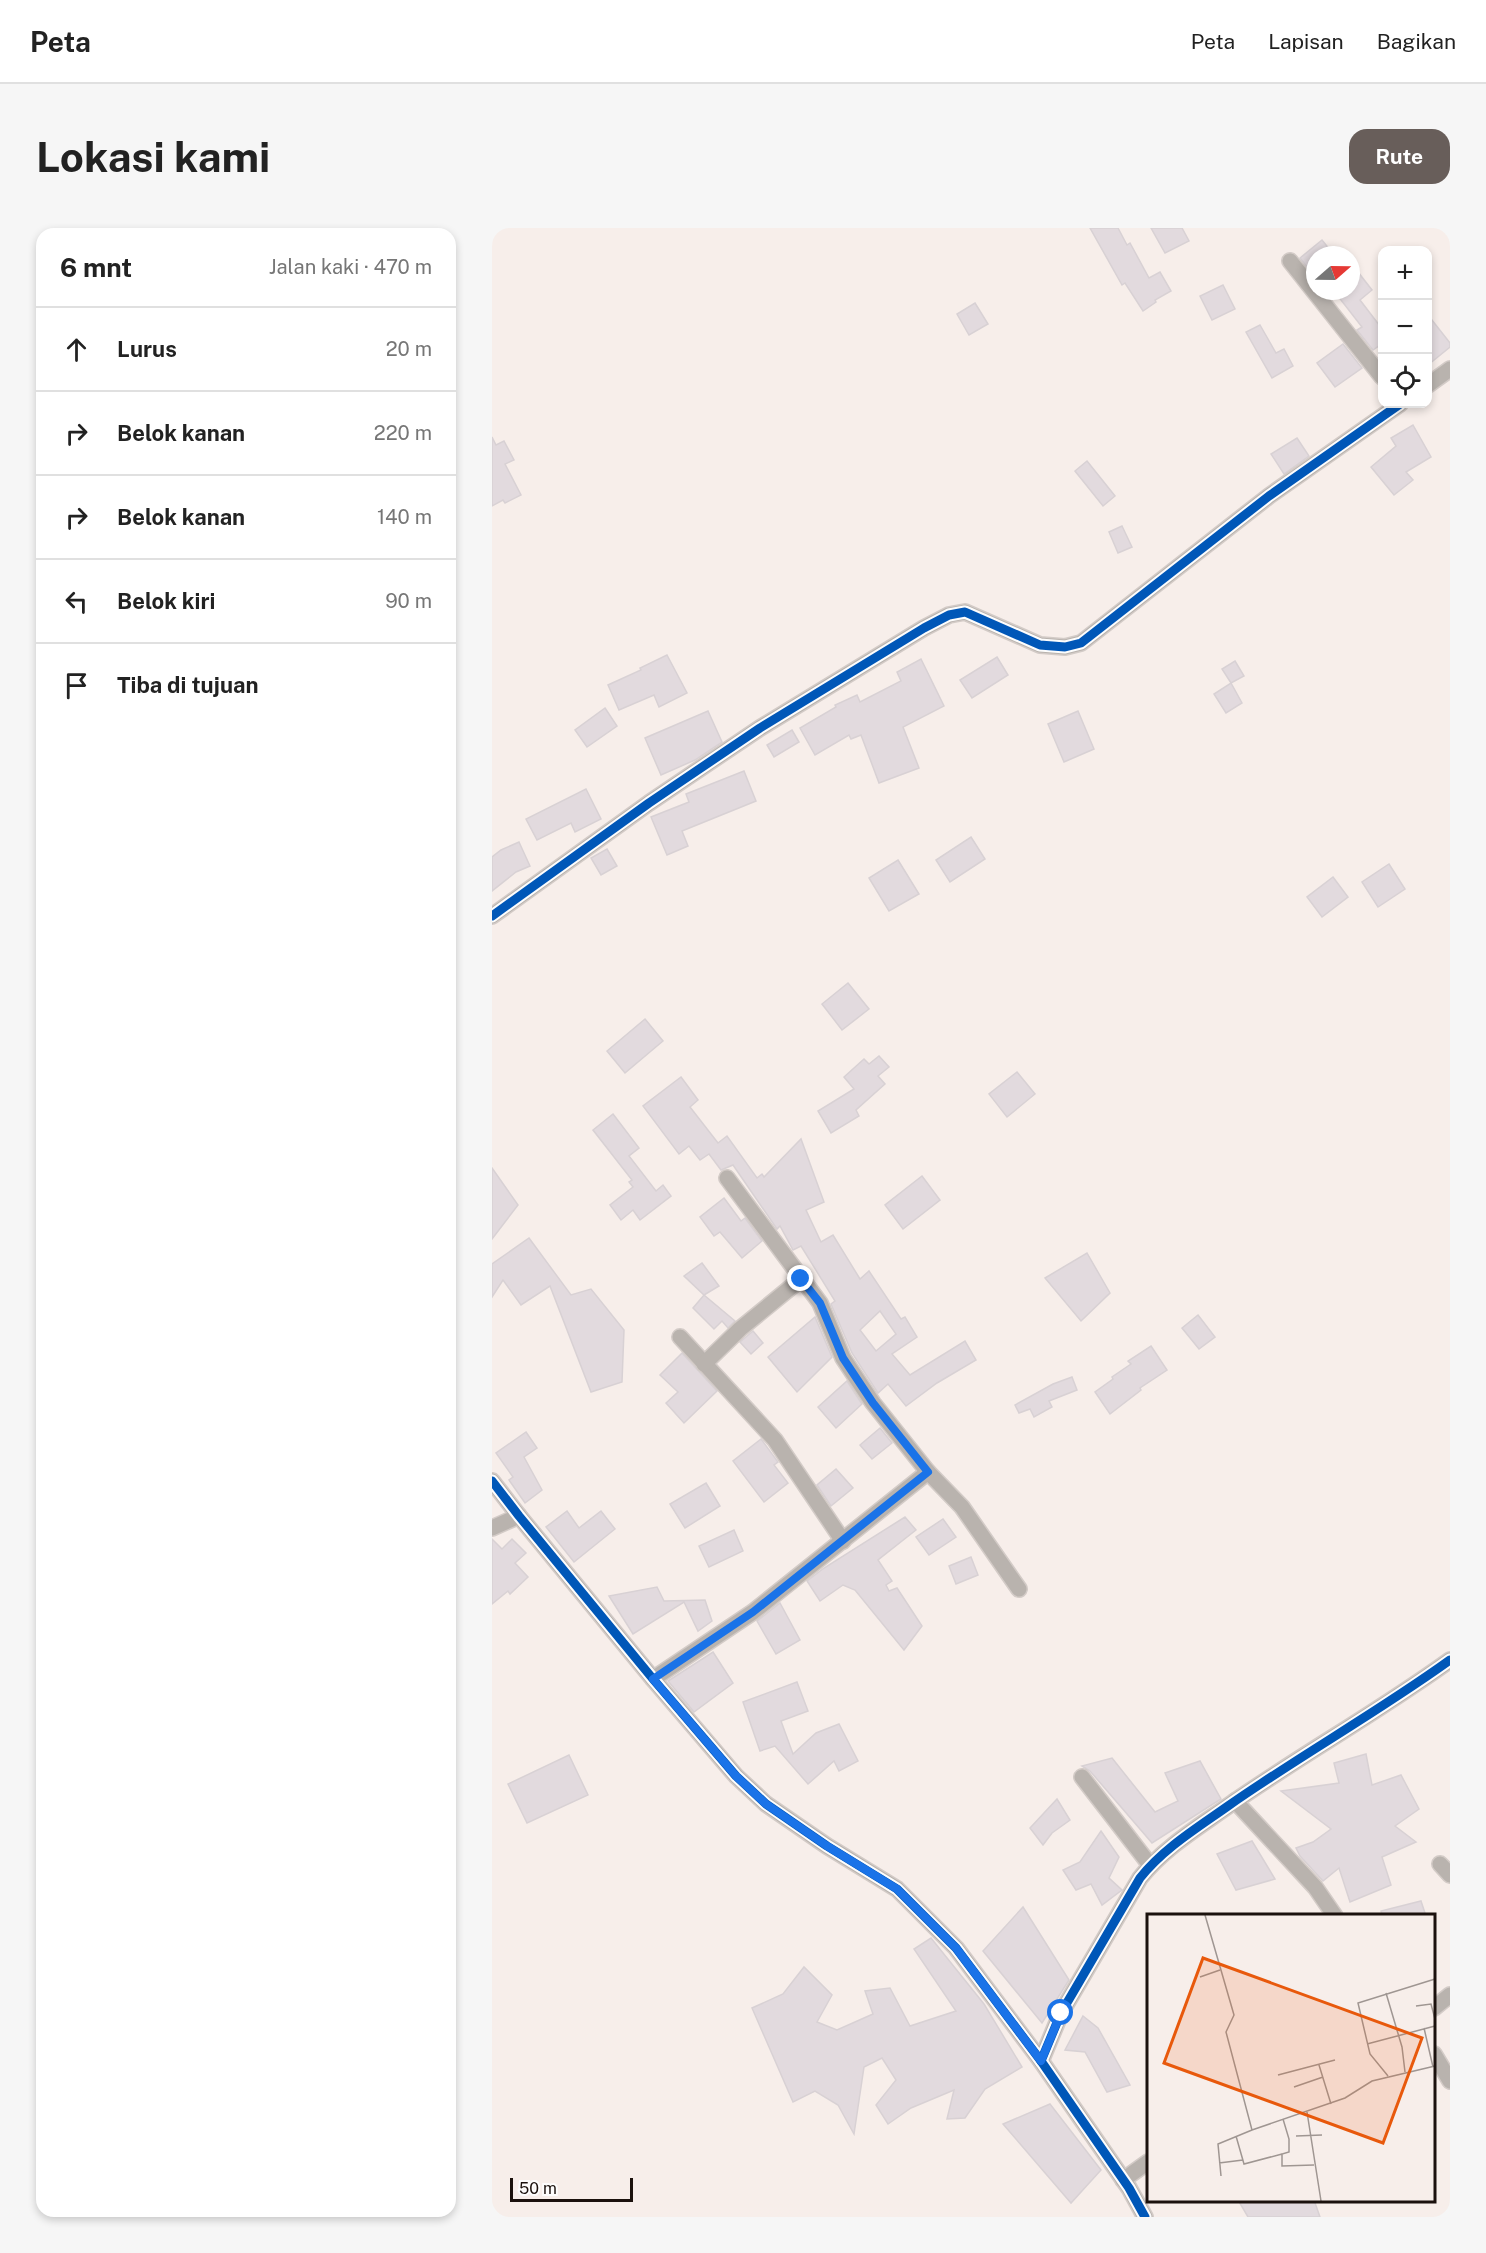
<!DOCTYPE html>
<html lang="id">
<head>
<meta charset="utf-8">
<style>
  body { margin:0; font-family:"Public Sans",sans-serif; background:#f6f6f6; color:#222 }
  .controls { position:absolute; right:18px; top:18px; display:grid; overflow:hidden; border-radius:12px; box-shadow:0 3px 9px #0003 }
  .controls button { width:54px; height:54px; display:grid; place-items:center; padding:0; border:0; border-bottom:2px solid #e0e0e0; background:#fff; color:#222; font:30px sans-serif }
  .compass { position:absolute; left:814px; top:18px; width:54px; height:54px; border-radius:50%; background:#fff; box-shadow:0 3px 9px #0003; rotate:70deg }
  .scale { position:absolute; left:18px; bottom:15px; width:123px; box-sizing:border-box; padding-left:6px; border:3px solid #1b110d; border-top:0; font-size:16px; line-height:21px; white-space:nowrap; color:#1b110d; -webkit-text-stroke:4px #fdfdfd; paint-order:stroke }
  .stop { position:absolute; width:18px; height:18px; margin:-14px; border:4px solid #1a73e8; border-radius:50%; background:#fff }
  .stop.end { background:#1a73e8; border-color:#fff; box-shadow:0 2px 6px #0008 }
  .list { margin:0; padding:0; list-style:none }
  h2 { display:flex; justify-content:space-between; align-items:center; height:78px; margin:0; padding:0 24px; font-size:26px }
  h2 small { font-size:20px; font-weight:400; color:#767676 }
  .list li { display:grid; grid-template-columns:39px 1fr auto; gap:18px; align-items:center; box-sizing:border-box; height:84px; padding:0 24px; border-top:2px solid #e0e0e0 }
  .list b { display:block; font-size:22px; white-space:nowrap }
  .list em { font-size:20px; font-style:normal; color:#767676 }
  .icon { flex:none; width:33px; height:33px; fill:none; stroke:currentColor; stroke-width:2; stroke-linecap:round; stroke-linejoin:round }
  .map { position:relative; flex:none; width:958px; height:1989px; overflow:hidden; border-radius:18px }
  header { display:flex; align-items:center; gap:36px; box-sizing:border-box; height:84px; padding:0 30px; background:#fff; border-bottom:2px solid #e0e0e0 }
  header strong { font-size:28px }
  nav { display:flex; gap:33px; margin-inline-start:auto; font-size:21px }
  .intro { display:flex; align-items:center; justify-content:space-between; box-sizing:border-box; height:144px; padding:0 36px }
  h1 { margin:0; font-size:42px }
  .button { padding:15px 27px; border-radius:18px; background:#685e5a; color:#fff; font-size:21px; font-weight:700 }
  main { display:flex; gap:36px; padding:0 36px }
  aside { flex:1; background:#fff; border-radius:18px; box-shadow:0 3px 9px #0003 }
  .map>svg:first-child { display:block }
</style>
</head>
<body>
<header>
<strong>Peta</strong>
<nav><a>Peta</a><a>Lapisan</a><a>Bagikan</a></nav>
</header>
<div class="intro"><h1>Lokasi kami</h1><a class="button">Rute</a></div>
<main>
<aside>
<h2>6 mnt<small>Jalan kaki · 470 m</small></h2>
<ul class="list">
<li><svg class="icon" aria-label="ahead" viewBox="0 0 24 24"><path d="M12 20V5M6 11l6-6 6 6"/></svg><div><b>Lurus</b></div><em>20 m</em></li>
<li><svg class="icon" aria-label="right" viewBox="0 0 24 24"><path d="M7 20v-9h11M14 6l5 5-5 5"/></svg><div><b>Belok kanan</b></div><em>220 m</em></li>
<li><svg class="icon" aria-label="right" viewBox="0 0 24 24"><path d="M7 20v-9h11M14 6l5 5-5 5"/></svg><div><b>Belok kanan</b></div><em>140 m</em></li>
<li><svg class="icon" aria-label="left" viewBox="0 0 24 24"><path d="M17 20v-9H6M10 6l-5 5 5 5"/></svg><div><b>Belok kiri</b></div><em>90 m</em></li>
<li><svg class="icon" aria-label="arrive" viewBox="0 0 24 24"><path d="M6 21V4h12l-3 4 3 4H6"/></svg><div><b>Tiba di tujuan</b></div></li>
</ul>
</aside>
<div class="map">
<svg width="958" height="1989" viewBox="0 0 958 1989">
  <rect width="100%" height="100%" fill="#f7eeea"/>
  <!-- building -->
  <g fill="#e2dade" stroke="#d8d1d4" stroke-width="1.5" fill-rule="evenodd">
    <polygon points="598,0 626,0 635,17 638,15 657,50 668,44 679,63 663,72 664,74 651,83 633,55 630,57"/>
    <polygon points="659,0 690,0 697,13 673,25"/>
    <polygon points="830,12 842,27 823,27 823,49 808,30"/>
    <polygon points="859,35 880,62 868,72 891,102 891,115 881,122 865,102 870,99 842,63 859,63"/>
    <polygon points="731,57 743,81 720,92 708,68"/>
    <polygon points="483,75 496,96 477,107 465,86"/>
    <polygon points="936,87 958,115 958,119 936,137"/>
    <polygon points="768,97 784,125 792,121 801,138 780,150 754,104"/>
    <polygon points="851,116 870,140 843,159 825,135"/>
    <polygon points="921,197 939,229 914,244 921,252 902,267 879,239 904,218 899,210"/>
    <polygon points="0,209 4,217 12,213 22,232 13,236 29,267 13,275 11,272 0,278"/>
    <polygon points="805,210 817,228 792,246 779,226"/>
    <polygon points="595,233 623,268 611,278 583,243"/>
    <polygon points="630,298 640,319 626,325 617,304"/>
    <polygon points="175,427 195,465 167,479 162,467 127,482 116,457 149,442 148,440"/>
    <polygon points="505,429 516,447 480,470 468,452"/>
    <polygon points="429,431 452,478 411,499 427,540 387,555 369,507 359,511 357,507 323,527 308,500 344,479 343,477 365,467 368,474 409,453 405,444"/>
    <polygon points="743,433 752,448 739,455 730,441"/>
    <polygon points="739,455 750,475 734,485 722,466"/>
    <polygon points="113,480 125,498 95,519 83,502"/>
    <polygon points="216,483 230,514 203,532 169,547 153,510"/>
    <polygon points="586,483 602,521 572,534 556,496"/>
    <polygon points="300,502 307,514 282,529 275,517"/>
    <polygon points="252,543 264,573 190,603 196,618 175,627 159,589 197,574 194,566"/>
    <polygon points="94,561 109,591 83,604 79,595 45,612 34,591"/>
    <polygon points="479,609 493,631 458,654 444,632"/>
    <polygon points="27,614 38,638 24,644 0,663 0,629 9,622"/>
    <polygon points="115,621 125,638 109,647 99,630"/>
    <polygon points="406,632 427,666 397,683 377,650"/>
    <polygon points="897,636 913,661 886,679 870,654"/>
    <polygon points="841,649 856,669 830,689 815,669"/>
    <polygon points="356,755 377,781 350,802 330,776"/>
    <polygon points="153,791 171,813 133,845 115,823"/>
    <polygon points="387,828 397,839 386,848 393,856 364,882 367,888 339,905 326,883 362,861 352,849 372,831 377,836"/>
    <polygon points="525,844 543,866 515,889 497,866"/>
    <path d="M189,849L206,872L198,879L226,915L235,908L265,950L270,946L272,949L309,911L332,974L314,982L329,1014L341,1007L368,1051L377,1043L409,1091L413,1089L425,1109L400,1126L418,1147L473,1113L484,1132L445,1155L414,1178L396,1156L386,1165L360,1125L339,1076L343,1073L309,1018L301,1022L288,998L285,1001L241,937L229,942L217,926L208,932L197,918L187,926L151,878ZM388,1083L404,1106L384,1123L368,1102Z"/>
    <polygon points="121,886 147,920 137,928 164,963 171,957 179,968 148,992 141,982 129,992 118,977 141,959 137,954 140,952 101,902"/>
    <polygon points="0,940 26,977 0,1011"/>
    <polygon points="430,948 448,972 411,1001 393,977"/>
    <polygon points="232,970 249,993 253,990 270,1013 250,1030 228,1004 222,1008 208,989"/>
    <polygon points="37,1010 79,1067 99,1061 132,1102 130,1154 99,1164 58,1058 29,1077 11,1052 0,1069 0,1036"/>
    <polygon points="595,1025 618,1065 589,1093 553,1050"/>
    <polygon points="210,1035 227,1058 212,1067 192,1048"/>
    <polygon points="212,1067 243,1093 236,1100 230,1093 222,1101 201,1080"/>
    <polygon points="706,1087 723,1109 707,1121 690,1100"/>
    <polygon points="323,1089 340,1129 305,1164 276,1129"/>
    <polygon points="261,1103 271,1115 259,1126 248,1114"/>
    <polygon points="659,1118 675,1142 648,1160 649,1162 618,1186 603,1164 621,1151 620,1149 639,1136 636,1133"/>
    <polygon points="190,1125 225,1163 192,1195 174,1175 186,1164 168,1147"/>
    <polygon points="580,1149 585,1162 557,1173 560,1179 542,1189 538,1181 527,1185 523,1177 561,1156"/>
    <polygon points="355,1153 370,1176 344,1200 326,1179"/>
    <polygon points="388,1200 400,1215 380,1231 368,1217"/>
    <polygon points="34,1204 45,1220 32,1229 50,1262 33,1275 17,1252 21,1249 4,1225"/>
    <polygon points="269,1211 286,1234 282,1237 296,1255 272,1274 241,1233"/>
    <polygon points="344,1241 361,1260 339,1278 325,1257"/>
    <polygon points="214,1255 228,1278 193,1300 178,1276"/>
    <polygon points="75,1283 87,1300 109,1283 123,1301 82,1334 54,1299"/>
    <polygon points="413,1289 424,1302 386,1332 400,1353 394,1357 397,1363 405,1360 430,1398 412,1422 363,1362 351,1357 328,1373 315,1353 332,1340"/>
    <polygon points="451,1291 464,1309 437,1327 424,1309"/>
    <polygon points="242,1302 251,1323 217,1339 207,1318"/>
    <polygon points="0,1311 10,1321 20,1311 34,1325 23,1335 36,1349 18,1366 16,1363 0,1376"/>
    <polygon points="479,1329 486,1347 464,1356 457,1338"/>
    <polygon points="165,1359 172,1373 213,1372 220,1393 206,1403 192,1374 141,1406 117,1368"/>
    <polygon points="288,1375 308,1412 284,1426 265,1393"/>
    <polygon points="221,1424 241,1455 202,1484 176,1453"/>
    <polygon points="305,1454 316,1483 289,1493 301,1526 324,1505 347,1496 366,1533 347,1543 342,1533 316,1556 283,1518 268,1523 251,1474"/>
    <polygon points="874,1526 880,1557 909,1547 927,1581 903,1598 924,1614 890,1629 899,1657 858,1674 847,1640 831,1653 808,1628 804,1620 821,1614 839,1601 789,1563 847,1555 842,1535"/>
    <polygon points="77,1527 96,1567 35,1595 16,1556"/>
    <polygon points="620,1530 663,1584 686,1573 673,1545 708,1533 729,1571 660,1615 598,1543 590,1538"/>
    <polygon points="565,1571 578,1592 560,1605 551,1617 538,1600"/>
    <polygon points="609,1603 627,1629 617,1650 630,1662 610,1677 599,1656 584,1662 571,1642 588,1634"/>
    <polygon points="760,1613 783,1651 744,1662 725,1626"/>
    <polygon points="929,1673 934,1688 890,1688 889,1683"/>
    <polygon points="531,1679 577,1752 550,1795 491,1723"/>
    <polygon points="439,1710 492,1776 530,1839 493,1861 473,1890 455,1891 462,1862 419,1880 396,1896 384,1877 404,1852 390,1830 372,1839 362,1906 346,1877 323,1863 301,1874 260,1780 291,1766 312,1739 340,1767 325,1794 345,1802 381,1786 373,1763 398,1760 418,1798 464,1783 422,1721"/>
    <polygon points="591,1788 606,1800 638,1857 615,1864 593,1824 573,1822"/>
    <polygon points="558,1876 609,1942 579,1975 511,1896"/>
    <polygon points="746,1972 822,1972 828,1989 756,1989"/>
  </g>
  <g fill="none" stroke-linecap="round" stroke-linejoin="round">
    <!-- minor casing -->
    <g stroke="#d3cbc7" stroke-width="18">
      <g id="minor">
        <polyline points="798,33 890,149"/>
        <polyline points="936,157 958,141"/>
        <polyline points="0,688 157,575 268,500 432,400 457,387 473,384 548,417 573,419 589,415 777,268 908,176"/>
        <polyline points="235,950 328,1075 351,1130 381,1175 436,1244 470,1279 527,1361"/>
        <polyline points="188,1109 283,1212 351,1313"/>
        <polyline points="212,1136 248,1101 309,1051"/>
        <polyline points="0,1253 27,1288 161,1451 244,1548 274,1576 335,1618 405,1661 464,1720 549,1833 637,1960 653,1989"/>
        <polyline points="0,1300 27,1288"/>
        <polyline points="161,1451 261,1384 436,1244"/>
        <polyline points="590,1549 658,1637"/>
        <polyline points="743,1573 823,1659 843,1688"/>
        <polyline points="948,1636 958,1647"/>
        <polyline points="942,1780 958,1767"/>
        <polyline points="942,1826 958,1853"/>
        <path d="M549,1833L569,1785L648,1650C672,1620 705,1600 736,1578C809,1527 886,1484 958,1432"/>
        <polyline points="631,1952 656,1934"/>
      </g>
    </g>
    <!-- minor -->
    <use href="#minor" stroke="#b9b3ae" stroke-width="15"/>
    <!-- cycleway casing -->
    <g stroke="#fdfdfd" stroke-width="13">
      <g id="cycleway">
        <polyline points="0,688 157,575 268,500 432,400 457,387 473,384 548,417 573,419 589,415 777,268 908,176"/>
        <polyline points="0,1253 27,1288 161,1451 244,1548 274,1576 335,1618 405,1661 464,1720 549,1833 637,1960 653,1989"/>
        <path d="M549,1833L569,1785L648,1650C672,1620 705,1600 736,1578C809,1527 886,1484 958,1432"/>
      </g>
    </g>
    <!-- cycleway -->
    <use href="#cycleway" stroke="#0057b8" stroke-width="9"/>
  </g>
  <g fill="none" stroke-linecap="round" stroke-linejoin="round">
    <!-- route -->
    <polyline stroke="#1a73e8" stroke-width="8" points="309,1051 328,1075 351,1130 381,1175 436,1244 261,1384 161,1451 244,1548 274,1576 335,1618 405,1661 464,1720 549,1833 569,1785"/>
  </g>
  <!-- overview -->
  <g transform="translate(655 1686)">
    <rect width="288" height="288" fill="#f7eeea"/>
    <path fill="none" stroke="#9f9692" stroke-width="1.5" d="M58,1L87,101L79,118L105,216L198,184L225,167L288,152M53,63L73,56M239,79L255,133L258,158M269,92L284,90L288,105M277,114L286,153M220,130L288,112M172,151L184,190M131,161L188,146M241,162L223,140L211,89L288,65M147,173L176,163M160,198L174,287M136,205L142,225V238L135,240V252L167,251M89,222L97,250L135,240M149,222L175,221M72,249L96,246M74,262L71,230L105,216"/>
    <path fill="#e8590c" fill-opacity="0.15" stroke="#e8590c" stroke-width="3" d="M56,44L275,124L236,229L17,149Z"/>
    <rect width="288" height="288" fill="none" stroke="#1b110d" stroke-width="3"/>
  </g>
</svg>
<div class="controls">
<button>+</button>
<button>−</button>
<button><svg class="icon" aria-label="locate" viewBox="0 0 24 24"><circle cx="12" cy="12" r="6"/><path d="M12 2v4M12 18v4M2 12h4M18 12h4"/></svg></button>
</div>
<svg class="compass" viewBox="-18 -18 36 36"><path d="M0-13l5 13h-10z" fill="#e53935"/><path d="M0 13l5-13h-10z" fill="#767676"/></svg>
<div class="scale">50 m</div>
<div class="stop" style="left:569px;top:1785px"></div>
<div class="stop end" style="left:309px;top:1051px"></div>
</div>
</main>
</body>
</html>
